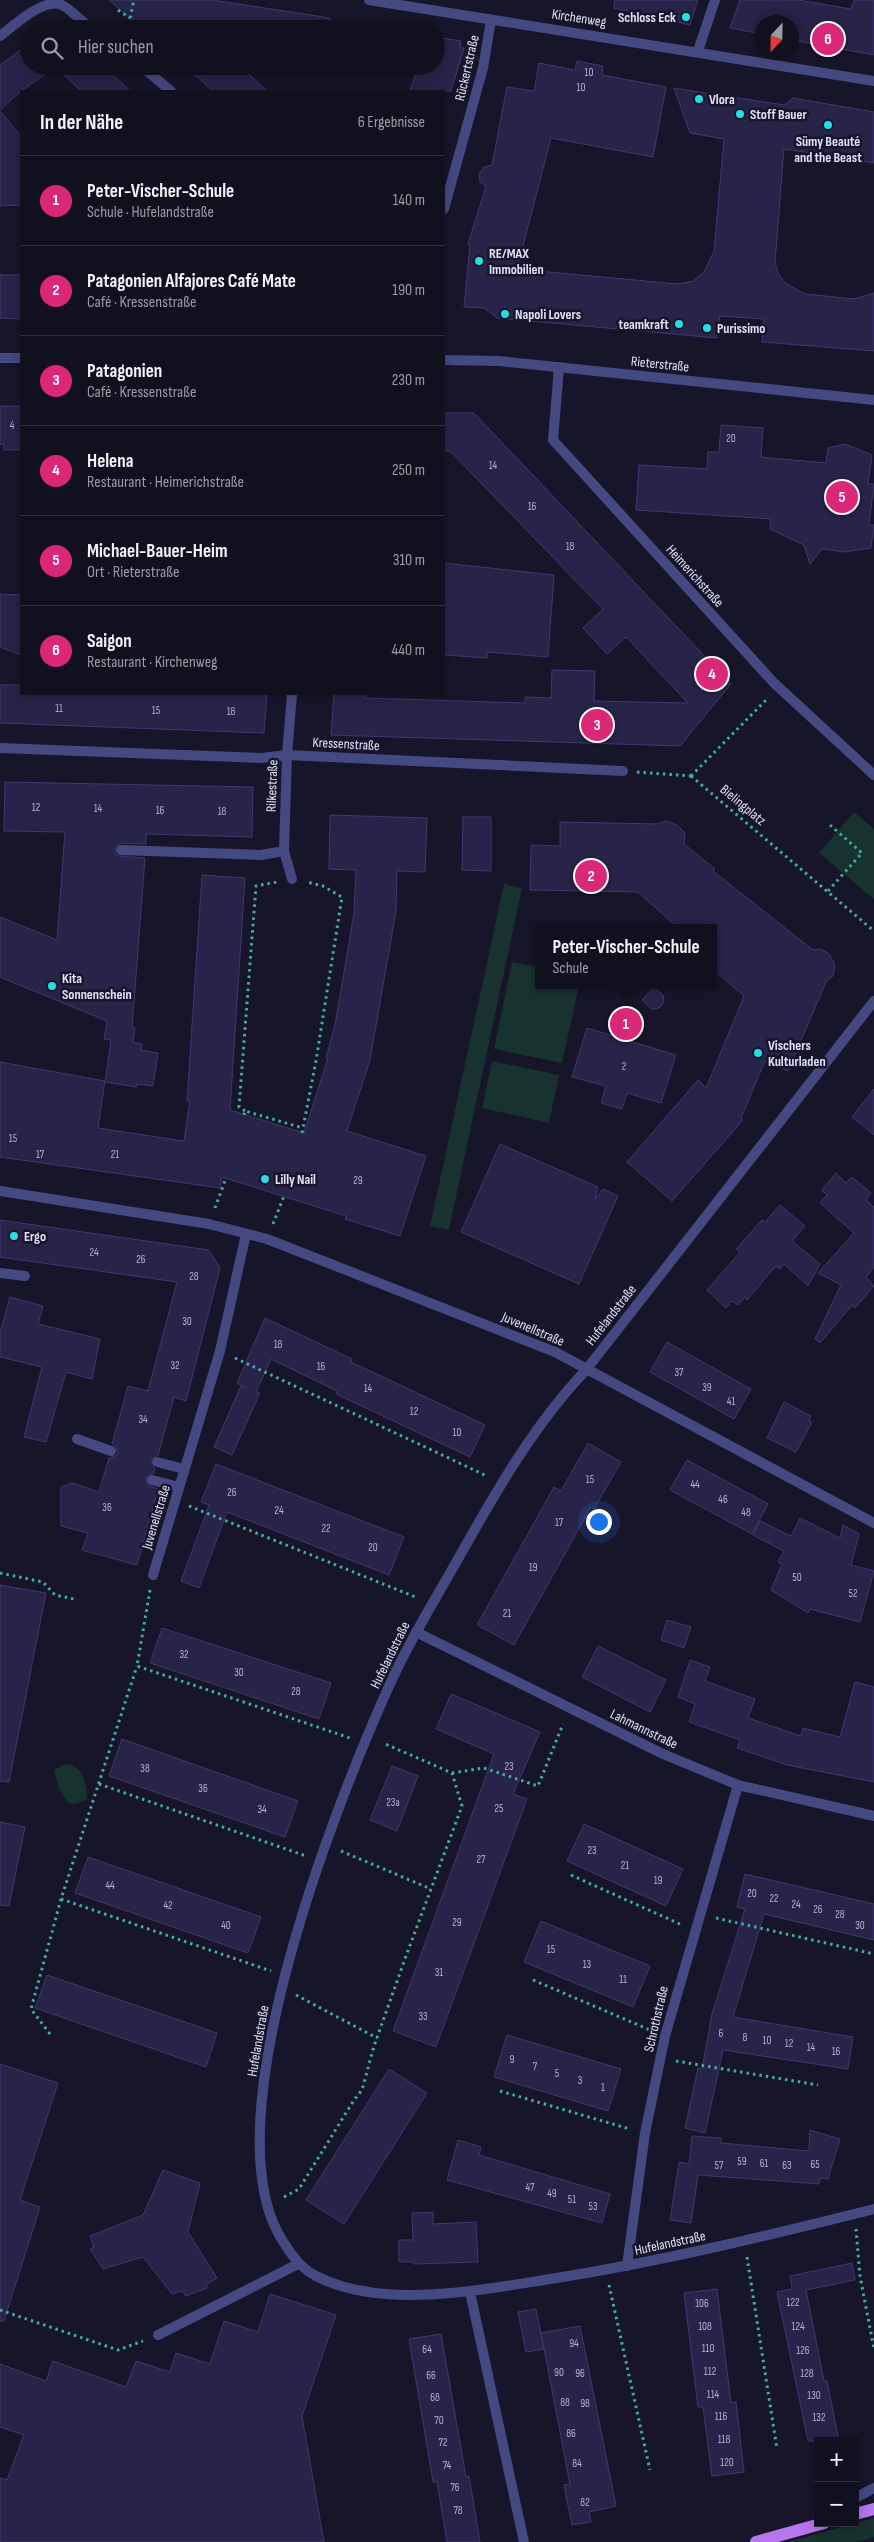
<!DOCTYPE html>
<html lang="de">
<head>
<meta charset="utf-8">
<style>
  body { margin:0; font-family:"Sofia Sans Condensed",sans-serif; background:#1e1e2c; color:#f1f3f6 }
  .controls { position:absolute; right:15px; bottom:15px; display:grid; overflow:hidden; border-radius:0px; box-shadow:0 2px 12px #0003 }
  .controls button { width:45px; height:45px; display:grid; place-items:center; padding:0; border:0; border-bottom:1px solid #30303d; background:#11101f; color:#f1f3f6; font:25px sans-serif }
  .compass { position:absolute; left:754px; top:15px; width:45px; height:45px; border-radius:50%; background:#11101f; box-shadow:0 2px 12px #0003; rotate:202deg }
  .you { position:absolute; left:598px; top:1521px; width:18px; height:18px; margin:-12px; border:4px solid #fff; border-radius:50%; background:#1a73e8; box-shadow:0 0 0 8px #1a73e833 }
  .badge { display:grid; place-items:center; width:32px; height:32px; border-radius:50%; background:#db2777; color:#fff; font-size:16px; font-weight:700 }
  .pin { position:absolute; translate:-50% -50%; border:2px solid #fff; box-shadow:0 1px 5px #0006 }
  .popup { position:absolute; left:535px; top:924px; width:182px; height:65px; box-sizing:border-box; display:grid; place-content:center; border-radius:0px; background:#11101f; filter:drop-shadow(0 1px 4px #0005); font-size:16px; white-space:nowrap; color:#9c9da4 }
  .popup b { font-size:19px; color:#f1f3f6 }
  .popup::after { content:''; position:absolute; left:50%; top:100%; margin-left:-10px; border:10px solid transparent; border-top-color:#11101f }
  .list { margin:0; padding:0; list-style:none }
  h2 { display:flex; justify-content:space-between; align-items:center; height:65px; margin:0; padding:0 20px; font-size:21px }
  h2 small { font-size:16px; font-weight:400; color:#9c9da4 }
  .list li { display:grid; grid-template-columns:32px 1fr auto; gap:15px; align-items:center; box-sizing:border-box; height:90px; padding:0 20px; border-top:1px solid #30303d }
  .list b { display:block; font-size:19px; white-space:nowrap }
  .list p { margin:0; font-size:16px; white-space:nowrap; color:#9c9da4 }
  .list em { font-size:16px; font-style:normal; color:#9c9da4 }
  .icon { flex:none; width:28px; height:28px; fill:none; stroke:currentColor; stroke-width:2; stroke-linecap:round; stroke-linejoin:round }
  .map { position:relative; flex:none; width:874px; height:2542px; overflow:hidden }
  .search { position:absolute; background:#11101f; box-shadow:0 2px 12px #0003; left:20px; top:20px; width:425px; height:55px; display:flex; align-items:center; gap:12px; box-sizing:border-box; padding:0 18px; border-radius:28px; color:#9c9da4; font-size:19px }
  .panel { position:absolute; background:#11101f; box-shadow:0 2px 12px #0003; left:20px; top:90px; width:425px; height:605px; border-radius:0px }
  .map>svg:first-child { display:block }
</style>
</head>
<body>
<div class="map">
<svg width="874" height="2542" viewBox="0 0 874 2542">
  <rect width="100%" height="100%" fill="#171529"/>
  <!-- green -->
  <g fill="#18322f">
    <polygon points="854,812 874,829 874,899 819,853"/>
    <polygon points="504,884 522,888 449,1230 430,1226"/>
    <polygon points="512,962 538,967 538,985 579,985 562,1063 494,1049"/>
    <polygon points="492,1061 559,1075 549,1123 482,1108"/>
    <path d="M65,1764C82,1764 87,1784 87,1799L76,1804L68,1803L59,1788L54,1770Z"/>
    <polygon points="874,2518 874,2537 856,2542 788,2542"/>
  </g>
  <!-- building -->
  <g fill="#282348" stroke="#3f3871">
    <polygon points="109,0 212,0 330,18 329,29 142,29"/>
    <polygon points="615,0 698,0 690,25 614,8"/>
    <polygon points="740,0 798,0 851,9 854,0 874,0 874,55 792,40 792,22 762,22 762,34 730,28"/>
    <polygon points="436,37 461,41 460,47 464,48 451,91 410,91 418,66 436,66"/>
    <polygon points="29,44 29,66 103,66 130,91 81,91 56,67 21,91 0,110 0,65"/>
    <polygon points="577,61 603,66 602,75 666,87 653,157 551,138 517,269 678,284 693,281 704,272 714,251 724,139 690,133 674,88 784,105 793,98 874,112 874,163 784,149 775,262 778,273 785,283 805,294 854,299 874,293 874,351 762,342 764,319 720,316 717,338 497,318 484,308 464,307 470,245 468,244 486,186 480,182 479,174 484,167 492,165 507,87 534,91 539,63 575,70"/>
    <polygon points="185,66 240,66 267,91 213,91"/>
    <polygon points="0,111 21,136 21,205 0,206"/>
    <polygon points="0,275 21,275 21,319 0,318"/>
    <polygon points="0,406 21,406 21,450 4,450 4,445 0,444"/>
    <polygon points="444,413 474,413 731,684 680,746 331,735 334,694 365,694 365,698 525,703 525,697 551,698 552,670 595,671 594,701 688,703 626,637 607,654 583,628 603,609 450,451 444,451"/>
    <polygon points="721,425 763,428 761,457 826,463 828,448 845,444 872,455 868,484 874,484 869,525 874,525 871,548 845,552 822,549 810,564 804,545 770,529 771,519 636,510 639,465 707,469 708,452 719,452"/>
    <polygon points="444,563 554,575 548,657 487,652 487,658 444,655"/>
    <polygon points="0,594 21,595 21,655 0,647"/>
    <polygon points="0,685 21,685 21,694 267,694 264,733 0,723"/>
    <polygon points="5,782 253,787 252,837 146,834 146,844 121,843 115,847 115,853 118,856 145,858 132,1028 135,1028 133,1042 142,1044 141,1050 158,1053 153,1086 137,1084 136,1087 105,1082 111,1040 104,1039 107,1021 0,977 0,917 57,940 65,832 4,831"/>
    <polygon points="330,815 427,818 425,872 397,871 396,911 370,1060 347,1131 426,1156 400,1236 345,1219 346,1216 222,1177 220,1188 0,1157 0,1062 105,1081 98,1128 184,1141 190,1101 187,1101 202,875 245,878 230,1110 304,1133 328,1058 326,1058 335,1025 354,913 356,870 329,869"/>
    <polygon points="463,817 491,817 491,871 462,870"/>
    <polygon points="666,821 677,825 685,833 684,844 715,869 713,871 813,950 821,949 829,954 835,965 833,976 826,982 788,1071 765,1061 741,1118 743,1120 672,1201 627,1162 698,1080 706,1088 744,996 714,970 714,928 678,928 638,892 530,890 531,845 560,846 560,822 658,824"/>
    <polygon points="654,987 663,995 664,1003 659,1008 652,1009 642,1000"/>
    <polygon points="587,1028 676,1055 661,1103 627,1093 622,1109 601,1103 606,1086 572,1077"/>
    <polygon points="874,1089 874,1135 852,1117"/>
    <polygon points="500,1144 598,1187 595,1199 603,1189 618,1196 579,1284 461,1232"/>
    <polygon points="836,1173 846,1183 852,1177 871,1193 866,1200 874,1207 874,1267 866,1277 874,1286 855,1308 852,1305 820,1343 815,1339 841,1285 818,1273 854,1233 820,1203 827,1195 822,1190"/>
    <polygon points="780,1205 805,1226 792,1241 820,1264 808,1286 784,1264 780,1269 776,1266 747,1300 745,1297 738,1305 732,1301 726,1308 707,1290 740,1252 736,1249 762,1220 765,1222"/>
    <polygon points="0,1220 209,1250 220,1268 186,1401 174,1397 158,1455 151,1460 151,1464 155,1469 154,1473 146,1478 148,1485 158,1489 137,1565 82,1550 88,1533 61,1526 61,1487 72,1483 99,1492 109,1458 115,1456 118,1453 116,1447 112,1444 128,1386 148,1391 177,1282 0,1257"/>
    <polygon points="10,1297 43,1306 38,1324 100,1339 92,1379 66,1372 46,1442 24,1437 42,1367 0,1357 0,1333"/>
    <polygon points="265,1318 352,1359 351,1362 485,1425 470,1457 336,1394 337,1391 271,1359 256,1392 260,1393 232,1455 214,1447 241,1386 246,1388 237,1383"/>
    <polygon points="667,1342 751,1389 734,1419 650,1372"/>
    <polygon points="784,1402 811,1416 809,1421 812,1422 796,1452 767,1438"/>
    <polygon points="588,1443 621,1462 594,1509 591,1507 514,1645 477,1625 554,1487 561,1491"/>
    <polygon points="687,1460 768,1504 752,1534 670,1490"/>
    <polygon points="216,1464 404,1537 389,1575 227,1512 199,1588 181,1581 209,1505 201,1502"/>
    <polygon points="800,1518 840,1538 843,1525 859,1534 851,1565 874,1571 860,1622 810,1609 808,1613 771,1590 782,1564 778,1562 784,1551 753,1535 760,1521 791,1536"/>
    <polygon points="0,1585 46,1593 9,1782 0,1781"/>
    <polygon points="667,1620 691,1627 684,1648 661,1640"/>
    <polygon points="162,1628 331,1683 319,1719 150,1663"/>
    <polygon points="598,1646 666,1680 650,1712 582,1677"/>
    <polygon points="690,1660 710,1667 705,1681 755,1699 748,1718 801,1736 803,1728 840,1737 855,1682 874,1687 874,1782 787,1765 737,1748 740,1740 689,1722 695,1704 678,1697"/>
    <polygon points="451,1694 540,1732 513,1794 527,1799 436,2047 393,2031 494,1754 436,1729"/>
    <polygon points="122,1739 298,1801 285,1837 109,1776"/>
    <polygon points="392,1766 418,1776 397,1831 370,1820"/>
    <polygon points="0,1822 25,1827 9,1906 0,1905"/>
    <polygon points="584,1824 683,1869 666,1906 567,1861"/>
    <polygon points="88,1857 261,1917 248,1953 75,1893"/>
    <polygon points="745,1874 874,1904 874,1940 764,1914 733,2017 853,2037 848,2069 723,2050 705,2133 685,2128 698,2068 702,2069 712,2014 745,1909 737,1907"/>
    <polygon points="541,1921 650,1966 633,2007 524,1962"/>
    <polygon points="47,1975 217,2033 206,2067 35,2008"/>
    <polygon points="507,2035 621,2069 608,2111 494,2077"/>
    <polygon points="0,2064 58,2083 20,2200 40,2207 4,2321 0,2321"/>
    <polygon points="389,2069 427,2093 344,2224 306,2200"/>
    <polygon points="810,2130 840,2139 828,2179 820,2178 819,2184 698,2175 691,2223 670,2220 679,2162 689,2164 692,2136 721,2138 721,2143 809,2151"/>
    <polygon points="458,2140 481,2147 479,2155 610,2194 602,2223 447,2180"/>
    <polygon points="163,2170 200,2183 188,2232 217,2278 206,2285 207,2288 186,2296 182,2291 172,2294 143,2257 103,2269 90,2249 94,2247 90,2236 143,2215"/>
    <polygon points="433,2212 433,2224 476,2222 478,2262 414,2264 414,2262 399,2262 399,2240 413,2240 412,2213"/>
    <polygon points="852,2263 855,2280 806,2290 824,2381 827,2381 839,2441 808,2441 777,2292 792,2289 790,2276"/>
    <polygon points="717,2289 731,2403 736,2402 744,2472 712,2476 703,2407 698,2407 684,2293"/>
    <polygon points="270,2294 336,2315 302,2416 324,2542 0,2542 0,2478 7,2480 24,2435 0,2427 0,2364 46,2381 53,2361 126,2387 136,2361 170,2372 176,2353 210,2364 224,2321 258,2332"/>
    <polygon points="536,2309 544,2349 526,2352 518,2312"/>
    <polygon points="580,2326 616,2506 589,2512 591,2522 572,2525 564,2485 570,2484 541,2333"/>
    <polygon points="441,2334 462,2454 466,2477 469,2476 480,2542 447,2542 437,2482 433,2482 409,2339"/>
  </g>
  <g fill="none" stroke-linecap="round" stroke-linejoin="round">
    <!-- path -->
    <g stroke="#41ae9f" stroke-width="3" stroke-dasharray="2.5 4" stroke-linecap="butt">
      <polyline points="118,10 130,18"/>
      <polyline points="123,29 130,18 134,0"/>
      <polyline points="637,772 691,776"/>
      <polyline points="691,776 874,931"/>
      <polyline points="691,776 768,698"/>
      <polyline points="828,891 862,853 830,825"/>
      <polyline points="245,1111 239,1107 256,886 277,882"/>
      <polyline points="244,1115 245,1111 303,1128"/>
      <polyline points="302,1133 316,1061 342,897 323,886 307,882"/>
      <polyline points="215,1208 226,1178"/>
      <polyline points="273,1224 284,1196"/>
      <polyline points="235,1358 487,1476"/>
      <polyline points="189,1506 418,1598"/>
      <polyline points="0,1573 43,1582 55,1595 74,1599"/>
      <polyline points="150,1590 137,1666 350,1738"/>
      <polyline points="452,1773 484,1768 538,1786 563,1724"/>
      <polyline points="99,1784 306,1856"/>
      <polyline points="341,1851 431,1889"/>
      <polyline points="571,1875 682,1925"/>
      <polyline points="61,1899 271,1971"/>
      <polyline points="716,1918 874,1954"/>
      <polyline points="533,1980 650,2030"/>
      <polyline points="296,1995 377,2038"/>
      <polyline points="50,2034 31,2009 61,1899 137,1666"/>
      <polyline points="676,2061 818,2085"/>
      <polyline points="500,2091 630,2129"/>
      <polyline points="284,2197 299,2189 354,2100 362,2090 374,2046 406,1956 462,1806 452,1773 383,1743"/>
      <polyline points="856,2229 860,2276 874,2349"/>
      <polyline points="747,2257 777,2449"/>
      <polyline points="609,2285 650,2470"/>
      <polyline points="0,2310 118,2350 143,2341"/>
    </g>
    <!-- service -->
    <g stroke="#464882" stroke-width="10">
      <polyline points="121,850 261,855 284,851"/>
      <polyline points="0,1273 25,1276"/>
      <polyline points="77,1439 111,1451"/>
      <polyline points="157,1462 184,1469"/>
      <polyline points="152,1480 179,1487"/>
      <polyline points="158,2335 298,2264"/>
      <polyline points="855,2498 874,2488"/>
    </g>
    <!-- minor -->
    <g stroke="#464882" stroke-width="10">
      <path d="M0,36C15,25 40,0 60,4C71,9 81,21 91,29"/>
      <polyline points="698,51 715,0"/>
      <polyline points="141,66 171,91"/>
      <polyline points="444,209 483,68 491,20"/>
      <polyline points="0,358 21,358"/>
      <polyline points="444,360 499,361 874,400"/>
      <polyline points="559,367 553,440 774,683 874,775"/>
      <polyline points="292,694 287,755 284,851 292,879"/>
      <polyline points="0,748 261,758 287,755 623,771"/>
      <path d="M874,1001L586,1370C531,1428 493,1497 454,1566C432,1605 408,1643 390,1684C337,1801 206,2129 284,2243C293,2257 301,2268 316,2276C381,2310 480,2290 550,2279C659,2262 766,2236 874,2209"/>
      <polyline points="0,1191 209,1224 267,1239 555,1352 874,1523"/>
      <polyline points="153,1575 220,1351 246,1234"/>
      <polyline points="416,1632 663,1754 738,1785 874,1816"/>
      <polyline points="627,2266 645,2133 665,2036 738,1785"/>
      <polyline points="470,2292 524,2542"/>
    </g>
    <!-- tertiary -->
    <polyline stroke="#464882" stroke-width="10" points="369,0 874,81"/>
    <!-- primary -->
    <g stroke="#b776ed" stroke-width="12">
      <polyline points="855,2514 874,2509"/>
      <polyline points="756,2542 824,2523"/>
    </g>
  </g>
  <!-- markers -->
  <g fill="#26dee2" stroke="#171529" stroke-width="2">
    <circle cx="686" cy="17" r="5"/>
    <circle cx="699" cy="99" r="5"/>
    <circle cx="740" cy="114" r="5"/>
    <circle cx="828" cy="125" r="5"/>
    <circle cx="479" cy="261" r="5"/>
    <circle cx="505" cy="314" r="5"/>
    <circle cx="679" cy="324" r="5"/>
    <circle cx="707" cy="328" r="5"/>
    <circle cx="52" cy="986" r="5"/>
    <circle cx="758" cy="1053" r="5"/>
    <circle cx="265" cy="1179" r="5"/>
    <circle cx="14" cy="1236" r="5"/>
  </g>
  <g text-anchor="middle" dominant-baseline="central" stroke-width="5" stroke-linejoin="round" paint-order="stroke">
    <!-- number labels -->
    <g font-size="11" fill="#b4b2ce">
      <text x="589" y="72">10</text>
      <text x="581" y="87">10</text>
      <text x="12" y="425">4</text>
      <text x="731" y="438">20</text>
      <text x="493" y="465">14</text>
      <text x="532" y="506">16</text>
      <text x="570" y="546">18</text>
      <text x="59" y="708">11</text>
      <text x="156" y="710">15</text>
      <text x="231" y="711">18</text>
      <text x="36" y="807">12</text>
      <text x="98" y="808">14</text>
      <text x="160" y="810">16</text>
      <text x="222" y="811">18</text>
      <text x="624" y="1066">2</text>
      <text x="13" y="1138">15</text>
      <text x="40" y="1154">17</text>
      <text x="115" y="1154">21</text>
      <text x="358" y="1180">29</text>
      <text x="94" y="1252">24</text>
      <text x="141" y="1259">26</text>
      <text x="194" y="1276">28</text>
      <text x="187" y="1321">30</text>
      <text x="278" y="1344">18</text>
      <text x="175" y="1365">32</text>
      <text x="321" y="1366">16</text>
      <text x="679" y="1372">37</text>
      <text x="707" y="1387">39</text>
      <text x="368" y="1388">14</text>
      <text x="731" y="1401">41</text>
      <text x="414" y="1411">12</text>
      <text x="143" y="1419">34</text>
      <text x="457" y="1432">10</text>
      <text x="590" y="1479">15</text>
      <text x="695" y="1484">44</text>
      <text x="232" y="1492">26</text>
      <text x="723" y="1499">46</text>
      <text x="107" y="1507">36</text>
      <text x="279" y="1510">24</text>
      <text x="746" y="1512">48</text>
      <text x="559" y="1522">17</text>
      <text x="326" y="1528">22</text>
      <text x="373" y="1547">20</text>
      <text x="533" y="1567">19</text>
      <text x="797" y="1577">50</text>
      <text x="853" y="1593">52</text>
      <text x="507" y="1613">21</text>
      <text x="184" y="1654">32</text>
      <text x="239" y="1672">30</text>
      <text x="296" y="1691">28</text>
      <text x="509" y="1766">23</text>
      <text x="145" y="1768">38</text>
      <text x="203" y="1788">36</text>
      <text x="393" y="1802">23a</text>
      <text x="499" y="1808">25</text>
      <text x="262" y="1809">34</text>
      <text x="592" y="1850">23</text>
      <text x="481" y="1859">27</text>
      <text x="625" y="1865">21</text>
      <text x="658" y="1880">19</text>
      <text x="110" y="1885">44</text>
      <text x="752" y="1893">20</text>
      <text x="774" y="1898">22</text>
      <text x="796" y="1904">24</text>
      <text x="168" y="1905">42</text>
      <text x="818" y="1909">26</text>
      <text x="840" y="1914">28</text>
      <text x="457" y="1922">29</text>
      <text x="226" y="1925">40</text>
      <text x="860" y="1925">30</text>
      <text x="551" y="1949">15</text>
      <text x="587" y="1964">13</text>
      <text x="439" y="1972">31</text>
      <text x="623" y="1979">11</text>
      <text x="423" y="2016">33</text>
      <text x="721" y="2033">6</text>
      <text x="745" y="2037">8</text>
      <text x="767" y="2040">10</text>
      <text x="789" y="2043">12</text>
      <text x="811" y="2047">14</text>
      <text x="836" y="2051">16</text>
      <text x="512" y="2059">9</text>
      <text x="535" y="2066">7</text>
      <text x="557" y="2073">5</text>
      <text x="580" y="2080">3</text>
      <text x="603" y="2087">1</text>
      <text x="742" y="2161">59</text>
      <text x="764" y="2163">61</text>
      <text x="815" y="2164">65</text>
      <text x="719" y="2165">57</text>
      <text x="787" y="2165">63</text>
      <text x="530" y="2187">47</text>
      <text x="552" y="2193">49</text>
      <text x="572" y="2199">51</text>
      <text x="593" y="2206">53</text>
      <text x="793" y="2302">122</text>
      <text x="702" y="2303">106</text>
      <text x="705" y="2326">108</text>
      <text x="798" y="2326">124</text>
      <text x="574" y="2343">94</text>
      <text x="708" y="2348">110</text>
      <text x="427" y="2349">64</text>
      <text x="803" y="2350">126</text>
      <text x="710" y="2371">112</text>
      <text x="559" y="2372">90</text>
      <text x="580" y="2373">96</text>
      <text x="807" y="2373">128</text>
      <text x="431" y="2375">66</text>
      <text x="713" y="2394">114</text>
      <text x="814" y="2395">130</text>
      <text x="435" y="2397">68</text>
      <text x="565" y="2402">88</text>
      <text x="585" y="2403">98</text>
      <text x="721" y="2416">116</text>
      <text x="819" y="2417">132</text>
      <text x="439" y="2420">70</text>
      <text x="571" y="2433">86</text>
      <text x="724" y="2439">118</text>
      <text x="443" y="2442">72</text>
      <text x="727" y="2462">120</text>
      <text x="577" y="2463">84</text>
      <text x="447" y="2465">74</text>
      <text x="455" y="2487">76</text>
      <text x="585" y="2502">82</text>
      <text x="458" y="2510">78</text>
    </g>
    <!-- poi labels -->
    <g font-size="14" font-weight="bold" fill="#e2e1fb" stroke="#171529" text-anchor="start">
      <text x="676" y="17" text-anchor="end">Schloss Eck</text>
      <text x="709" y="99">Vlora</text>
      <text x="750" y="114">Stoff Bauer</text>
      <text x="828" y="141" text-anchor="middle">Sümy Beauté<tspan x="828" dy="16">and the Beast</tspan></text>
      <text x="489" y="253">RE/MAX<tspan x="489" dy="16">Immobilien</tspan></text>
      <text x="515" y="314">Napoli Lovers</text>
      <text x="669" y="324" text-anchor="end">teamkraft</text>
      <text x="717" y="328">Purissimo</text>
      <text x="62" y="978">Kita<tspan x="62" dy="16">Sonnenschein</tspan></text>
      <text x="768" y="1045">Vischers<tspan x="768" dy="16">Kulturladen</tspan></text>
      <text x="275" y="1179">Lilly Nail</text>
      <text x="24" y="1236">Ergo</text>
    </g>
    <!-- street labels -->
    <g font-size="14" fill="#e2e1fb" stroke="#171529">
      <text transform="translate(579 18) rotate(9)">Kirchenweg</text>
      <text transform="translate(467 68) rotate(-77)">Rückertstraße</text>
      <text transform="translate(660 364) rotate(6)">Rieterstraße</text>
      <text transform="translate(695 576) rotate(48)">Heimerichstraße</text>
      <text transform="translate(346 744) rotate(3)">Kressenstraße</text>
      <text transform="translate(272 786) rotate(-88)">Rilkestraße</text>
      <text transform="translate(743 805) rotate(40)">Bielingplatz</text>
      <text transform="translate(611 1315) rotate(-52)">Hufelandstraße</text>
      <text transform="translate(533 1329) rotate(23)">Juvenellstraße</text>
      <text transform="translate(156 1517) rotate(-73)">Juvenellstraße</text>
      <text transform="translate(390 1655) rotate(-64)">Hufelandstraße</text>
      <text transform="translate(644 1729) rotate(26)">Lahmannstraße</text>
      <text transform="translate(656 2019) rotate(-77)">Schrothstraße</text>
      <text transform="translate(258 2041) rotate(-80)">Hufelandstraße</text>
      <text transform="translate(670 2243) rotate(-12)">Hufelandstraße</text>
    </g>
  </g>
</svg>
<div class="controls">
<button>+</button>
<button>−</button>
</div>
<svg class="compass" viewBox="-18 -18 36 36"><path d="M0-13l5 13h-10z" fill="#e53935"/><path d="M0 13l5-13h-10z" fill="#9c9da4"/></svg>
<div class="you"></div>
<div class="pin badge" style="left:626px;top:1024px">1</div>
<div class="popup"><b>Peter-Vischer-Schule</b>Schule</div>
<div class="pin badge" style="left:591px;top:876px">2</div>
<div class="pin badge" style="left:597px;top:725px">3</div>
<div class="pin badge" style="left:712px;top:674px">4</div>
<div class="pin badge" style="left:842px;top:497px">5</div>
<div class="pin badge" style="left:828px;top:39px">6</div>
<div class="search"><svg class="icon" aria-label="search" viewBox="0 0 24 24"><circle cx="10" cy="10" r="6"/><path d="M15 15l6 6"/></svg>Hier suchen</div>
<section class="panel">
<h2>In der Nähe<small>6 Ergebnisse</small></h2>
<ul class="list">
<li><span class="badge">1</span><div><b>Peter-Vischer-Schule</b><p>Schule · Hufelandstraße</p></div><em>140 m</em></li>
<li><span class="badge">2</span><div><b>Patagonien Alfajores Café Mate</b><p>Café · Kressenstraße</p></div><em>190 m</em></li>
<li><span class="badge">3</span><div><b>Patagonien</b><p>Café · Kressenstraße</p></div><em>230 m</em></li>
<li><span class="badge">4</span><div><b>Helena</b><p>Restaurant · Heimerichstraße</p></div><em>250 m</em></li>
<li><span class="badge">5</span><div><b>Michael-Bauer-Heim</b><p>Ort · Rieterstraße</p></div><em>310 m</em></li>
<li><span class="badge">6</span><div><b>Saigon</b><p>Restaurant · Kirchenweg</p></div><em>440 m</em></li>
</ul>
</section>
</div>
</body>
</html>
